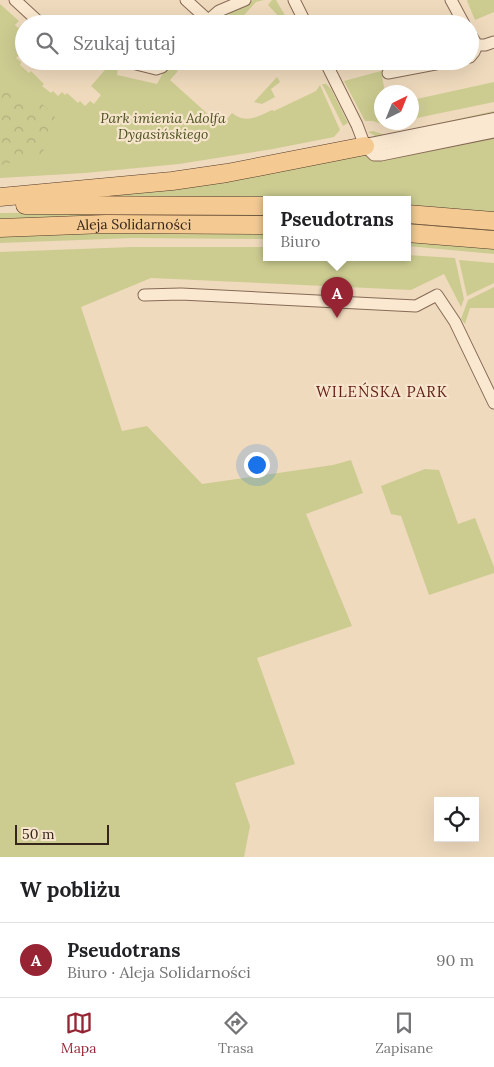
<!DOCTYPE html>
<html lang="pl">
<head>
<meta charset="utf-8">
<style>
  body { margin:0; font-family:Lora,serif; background:#f2f2f2; color:#202124 }
  .controls { position:absolute; right:15px; bottom:15px; display:grid; overflow:hidden; border-radius:0px; box-shadow:0 5px 20px #0002 }
  .controls button { width:45px; height:45px; display:grid; place-items:center; padding:0; border:0; border-bottom:1px solid #e0e0e0; background:#fff; color:#202124; font:25px sans-serif }
  .compass { position:absolute; left:374px; top:85px; width:45px; height:45px; border-radius:50%; background:#fff; box-shadow:0 5px 20px #0002; rotate:43deg }
  .scale { position:absolute; left:15px; bottom:12px; width:94px; box-sizing:border-box; padding-left:5px; border:2px solid #35251b; border-top:0; font-size:14px; line-height:18px; white-space:nowrap; color:#35251b; -webkit-text-stroke:4px #f6e5cc; paint-order:stroke }
  .you { position:absolute; left:256px; top:464px; width:18px; height:18px; margin:-12px; border:4px solid #fff; border-radius:50%; background:#1a73e8; box-shadow:0 0 0 8px #1a73e833 }
  .badge { display:grid; place-items:center; width:32px; height:32px; border-radius:50%; background:#972433; color:#fff; font-size:16px; font-weight:700 }
  .pin { position:absolute; translate:-50% -41px; filter:drop-shadow(0 1px 2px #0008) }
  .pin::after { content:''; position:absolute; top:26px; width:18px; height:15px; background:inherit; clip-path:polygon(0 0,100% 0,50% 100%) }
  .popup { position:absolute; left:263px; top:196px; width:148px; height:65px; box-sizing:border-box; display:grid; place-content:center; border-radius:0px; background:#fff; filter:drop-shadow(0 1px 4px #0005); font-size:16px; white-space:nowrap; color:#757577 }
  .popup b { font-size:19px; color:#202124 }
  .popup::after { content:''; position:absolute; left:50%; top:100%; margin-left:-10px; border:10px solid transparent; border-top-color:#fff }
  .list { margin:0; padding:0; list-style:none }
  h2 { display:flex; justify-content:space-between; align-items:center; height:65px; margin:0; padding:0 20px; font-size:21px }
  h2 small { font-size:16px; font-weight:400; color:#757577 }
  .list li { display:grid; grid-template-columns:32px 1fr auto; gap:15px; align-items:center; box-sizing:border-box; height:75px; padding:0 20px; border-top:1px solid #e0e0e0 }
  .list b { display:block; font-size:19px; white-space:nowrap }
  .list p { margin:0; font-size:16px; white-space:nowrap; color:#757577 }
  .list em { font-size:16px; font-style:normal; color:#757577 }
  .icon { flex:none; width:28px; height:28px; fill:none; stroke:currentColor; stroke-width:2; stroke-linecap:round; stroke-linejoin:round }
  .map { position:relative; flex:none; width:494px; height:857px; overflow:hidden }
  .search { position:absolute; background:#fff; box-shadow:0 5px 20px #0002; left:15px; right:15px; top:15px; height:55px; display:flex; align-items:center; gap:12px; box-sizing:border-box; padding:0 18px; border-radius:28px; color:#757577; font-size:19px }
  .sheet { height:140px; background:#fff }
  nav { display:flex; justify-content:space-around; align-items:center; box-sizing:border-box; height:70px; border-top:1px solid #e0e0e0; background:#fff; font-size:14px; color:#757577 }
  nav a { display:grid; justify-items:center; gap:2px }
  nav .on { color:#972433 }
  .map>svg:first-child { display:block }
</style>
</head>
<body>
<div class="map">
<svg width="494" height="857" viewBox="0 0 494 857">
  <defs>
    <pattern id="forest-crowns" width="20" height="18" patternUnits="userSpaceOnUse" patternTransform="scale(1.25)"><rect width="20" height="18" fill="#cccc91"/><path d="M2 6a3 3 0 1 1 6 0M12 15a3 3 0 1 1 6 0" fill="none" stroke="#b0af7c"/></pattern>
  </defs>
  <rect width="100%" height="100%" fill="#efdabd"/>
  <!-- green -->
  <g fill="#cccc91">
    <polygon points="253,0 264,0 256,2 236,24 224,24 230,12 243,7"/>
    <polygon points="272,0 276,0 290,24 286,24 268,5"/>
    <polygon points="468,0 494,0 494,12 475,20 467,1"/>
    <path d="M0,4L19,21L15,25L18,28L22,24L24,25V50L16,58L21,62L20,65L29,73L31,71L44,84L42,86L51,93L53,91L58,96L62,92L65,95L67,93L78,103L80,101L85,106L90,101L94,104L101,95L91,86L111,63L118,66L117,75L157,84L163,73L170,66L178,71L170,80L221,126L232,113C246,124 257,117 272,110L274,111L316,91L320,85L340,130L334,137L273,149L179,164L85,173L0,178Z"/>
    <polygon points="381,71 385,92 382,92 382,122 399,123 387,126 373,121 365,121 344,81"/>
    <polygon points="277,77 280,82 271,89 275,97 262,104 254,102"/>
    <polygon points="494,82 494,102 412,119 412,100"/>
    <polygon points="322,84 326,84 331,89 348,123 343,126"/>
    <polygon points="494,111 494,115 377,137 368,132 373,131 386,135"/>
    <polygon points="494,136 494,213 407,206 407,199 94,197 360,153 373,159"/>
    <polygon points="132,212 267,215 267,218 0,221 0,213"/>
    <polygon points="407,222 494,229 494,233 407,225"/>
    <polygon points="56,232 267,232 267,239 133,238 0,243 0,235"/>
    <polygon points="407,239 494,247 494,254 407,246"/>
    <polygon points="132,247 267,247 267,257 407,257 407,255 455,258 464,299 461,307 444,274 411,290 151,278 81,307 122,431 147,426 202,484 333,465 351,460 363,493 306,514 352,626 257,658 295,764 235,783 250,826 244,857 0,857 0,252"/>
    <polygon points="459,260 494,263 494,283 467,296"/>
    <polygon points="494,287 494,308 470,308 465,324 461,319 468,300"/>
    <polygon points="425,469 439,470 458,524 475,518 494,567 494,573 429,595 401,516 391,514 381,486"/>
  </g>
  <!-- forest -->
  <polygon fill="url(#forest-crowns)" points="0,78 20,102 30,97 45,106 63,126 45,133 43,157 0,165"/>
  <g fill="none" stroke-linecap="round" stroke-linejoin="round">
    <!-- minor casing -->
    <g stroke="#876a56" stroke-width="13">
      <g id="minor">
        <polyline points="15,0 41,24"/>
        <polyline points="186,0 208,20"/>
        <polyline points="294,0 306,24"/>
        <polyline points="451,0 464,24"/>
        <polyline points="204,24 219,11 245,0"/>
        <polyline points="470,34 477,45 485,45 494,42"/>
        <polyline points="470,57 474,52 477,45"/>
        <polyline points="124,61 156,69 162,67 167,61"/>
        <polyline points="325,61 357,125 365,146 374,155 381,155 494,132"/>
        <polyline points="388,73 451,61"/>
        <polyline points="144,295 181,294 416,306 437,295 455,322 494,403"/>
      </g>
    </g>
    <!-- tertiary casing -->
    <g stroke="#876a56" stroke-width="16">
      <polyline id="tertiary" points="365,146 494,120"/>
    </g>
    <!-- primary casing -->
    <g stroke="#54392a" stroke-width="19">
      <g id="primary">
        <polyline points="0,197 172,181 227,173 365,146"/>
        <polyline points="25,205 267,206"/>
        <polyline points="407,214 494,221"/>
        <path id="s1" d="M0,228L106,224L267,225"/>
        <polyline points="407,233 494,240"/>
      </g>
    </g>
    <!-- minor -->
    <use href="#minor" stroke="#fae8d0" stroke-width="11"/>
    <!-- tertiary -->
    <use href="#tertiary" stroke="#fae8d0" stroke-width="14"/>
    <!-- primary -->
    <use href="#primary" stroke="#f4ca92" stroke-width="18"/>
  </g>
  <g text-anchor="middle" dominant-baseline="central" stroke-width="4.5" stroke-linejoin="round" paint-order="stroke">
    <!-- park labels -->
    <g font-size="14" font-style="italic" fill="#4c5221" stroke="#f6e5cc">
      <text x="163" y="118">Park imienia Adolfa<tspan x="163" dy="16">Dygasińskiego</tspan></text>
    </g>
    <!-- street labels -->
    <g font-size="14" fill="#35251b" stroke="#f6e5cc">
      <text stroke="none"><textPath href="#s1" startOffset="134">Aleja Solidarności</textPath></text>
    </g>
    <!-- neighbourhood labels -->
    <g font-size="15" letter-spacing="1" fill="#632019" stroke="#f6e5cc">
      <text x="382" y="391">WILEŃSKA PARK</text>
    </g>
  </g>
</svg>
<div class="controls">
<button><svg class="icon" aria-label="locate" viewBox="0 0 24 24"><circle cx="12" cy="12" r="6"/><path d="M12 2v4M12 18v4M2 12h4M18 12h4"/></svg></button>
</div>
<svg class="compass" viewBox="-18 -18 36 36"><path d="M0-13l5 13h-10z" fill="#e53935"/><path d="M0 13l5-13h-10z" fill="#757577"/></svg>
<div class="scale">50 m</div>
<div class="you"></div>
<div class="pin badge" style="left:337px;top:318px">A</div>
<div class="popup"><b>Pseudotrans</b>Biuro</div>
<div class="search"><svg class="icon" aria-label="search" viewBox="0 0 24 24"><circle cx="10" cy="10" r="6"/><path d="M15 15l6 6"/></svg>Szukaj tutaj</div>
</div>
<section class="sheet">
<h2>W pobliżu<small></small></h2>
<ul class="list">
<li><span class="badge">A</span><div><b>Pseudotrans</b><p>Biuro · Aleja Solidarności</p></div><em>90 m</em></li>
</ul>
</section>
<nav>
<a class="on"><svg class="icon" aria-label="map" viewBox="0 0 24 24"><path d="M3 6l6-2 6 2 6-2v14l-6 2-6-2-6 2zM9 4v14M15 6v14"/></svg>Mapa</a>
<a><svg class="icon" aria-label="directions" viewBox="0 0 24 24"><path d="M12 3l9 9-9 9-9-9zM9 14v-3h6M13 9l2 2-2 2"/></svg>Trasa</a>
<a><svg class="icon" aria-label="saved" viewBox="0 0 24 24"><path d="M7 4h10v16l-5-4-5 4z"/></svg>Zapisane</a>
</nav>
</body>
</html>
